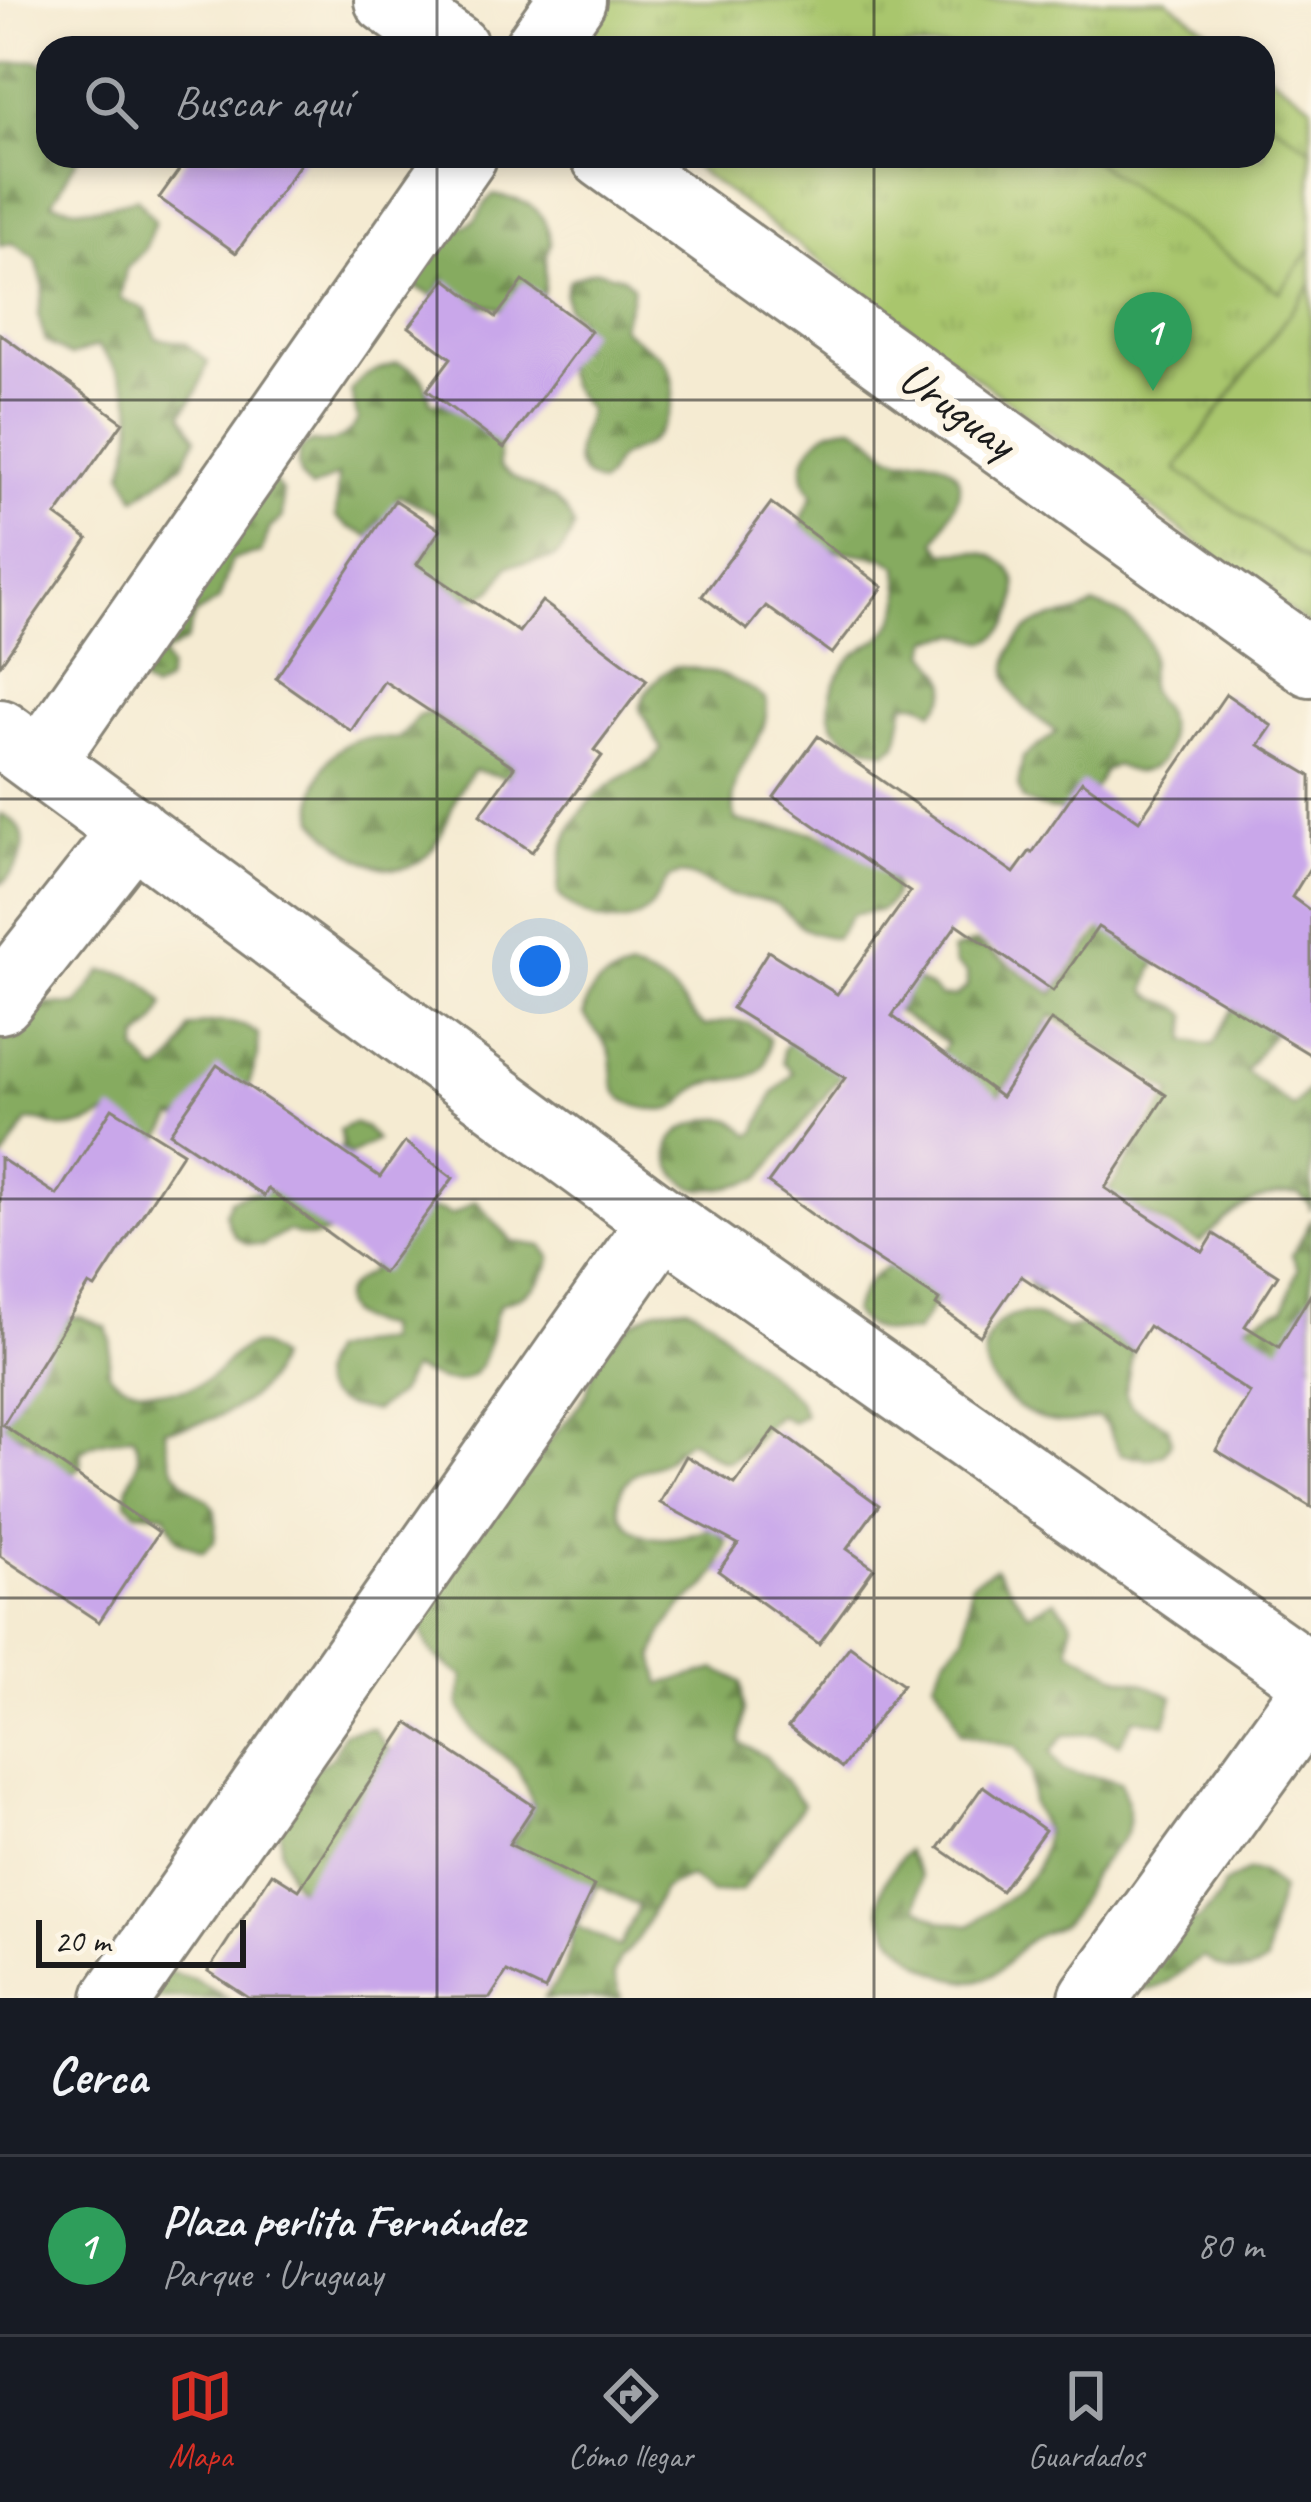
<!DOCTYPE html>
<html lang="es">
<head>
<meta charset="utf-8">
<style>
  body { margin:0; font-family:Caveat,sans-serif; background:#20242c; color:#f1f3f6 }
  .scale { position:absolute; left:36px; bottom:30px; width:210px; box-sizing:border-box; padding-left:12px; border:6px solid #1c1c1c; border-top:0; font-size:33px; line-height:42px; white-space:nowrap; color:#1c1c1c; -webkit-text-stroke:9px #fcf5e5; paint-order:stroke }
  .you { position:absolute; left:540px; top:966px; width:42px; height:42px; margin:-30px; border:9px solid #fff; border-radius:50%; background:#1a73e8; box-shadow:0 0 0 18px #1a73e833 }
  .badge { display:grid; place-items:center; width:78px; height:78px; border-radius:50%; background:#d93025; color:#fff; font-size:39px; font-weight:700 }
  .pin { position:absolute; translate:-50% -99px; filter:drop-shadow(0 3px 6px #0008) }
  .pin::after { content:''; position:absolute; top:63px; width:42px; height:36px; background:inherit; clip-path:polygon(0 0,100% 0,50% 100%) }
  .list { margin:0; padding:0; list-style:none }
  h2 { display:flex; justify-content:space-between; align-items:center; height:156px; margin:0; padding:0 48px; font-size:51px }
  h2 small { font-size:39px; font-weight:400; color:#9ea1a6 }
  .list li { display:grid; grid-template-columns:78px 1fr auto; gap:36px; align-items:center; box-sizing:border-box; height:180px; padding:0 48px; border-top:3px solid #363941 }
  .list b { display:block; font-size:45px; white-space:nowrap }
  .list p { margin:0; font-size:39px; white-space:nowrap; color:#9ea1a6 }
  .list em { font-size:39px; font-style:normal; color:#9ea1a6 }
  .icon { flex:none; width:66px; height:66px; fill:none; stroke:currentColor; stroke-width:2; stroke-linecap:round; stroke-linejoin:round }
  .map { position:relative; flex:none; width:1311px; height:1998px; overflow:hidden }
  .search { position:absolute; background:#171b24; box-shadow:0 6px 18px #0003; left:36px; right:36px; top:36px; height:132px; display:flex; align-items:center; gap:30px; box-sizing:border-box; padding:0 42px; border-radius:36px; color:#9ea1a6; font-size:45px }
  .sheet { height:336px; background:#171b24 }
  nav { display:flex; justify-content:space-around; align-items:center; box-sizing:border-box; height:168px; border-top:3px solid #363941; background:#171b24; font-size:33px; color:#9ea1a6 }
  nav a { display:grid; justify-items:center; gap:6px }
  nav .on { color:#d93025 }
  .map>svg:first-child { display:block }
</style>
</head>
<body>
<div class="map">
<svg width="1311" height="1998" viewBox="0 0 1311 1998">
  <defs>
    <pattern id="grass-tufts" width="24" height="20" patternUnits="userSpaceOnUse" patternTransform="scale(3)"><rect width="24" height="20" fill="#a9c66d"/><path d="M3 7l-1-3M5 7V3M7 7l1-3M15 17l-1-3M17 17v-4M19 17l1-3" fill="none" stroke="#91aa5e"/></pattern>
    <pattern id="forest-firs" width="22" height="20" patternUnits="userSpaceOnUse" patternTransform="scale(3)"><rect width="22" height="20" fill="#86ab60"/><path d="M5 1l3.5 6h-7zM16 11l3.5 6h-7z" fill="#6d8a4e"/></pattern>
  </defs>
  <rect width="100%" height="100%" fill="#fcf5e5"/>
  <filter id="ink" filterUnits="userSpaceOnUse"><feTurbulence type="fractalNoise" baseFrequency=".00833" numOctaves="2"/><feDisplacementMap in="SourceGraphic" scale="24" xChannelSelector="R" yChannelSelector="G"/><feConvolveMatrix kernelMatrix="1 2 1 2 8 2 1 2 1" color-interpolation-filters="sRGB"/></filter>
  <filter id="wash" filterUnits="userSpaceOnUse"><feTurbulence type="fractalNoise" baseFrequency=".004" numOctaves="4" result="noise"/><feDisplacementMap in="SourceGraphic" scale="48" xChannelSelector="R" yChannelSelector="G"/><feGaussianBlur stdDeviation="2.7" result="paint"/><feColorMatrix in="noise" values="0 0 0 0 0 0 0 0 0 0 0 0 0 0 0 0 0 1.4 0 .05"/><feComposite in="paint" operator="in"/></filter>
  <g filter="url(#wash)">
    <rect width="100%" height="100%" fill="#f5ebd2"/>
    <!-- grass -->
    <g fill="url(#grass-tufts)" stroke="#627144" stroke-width="3">
      <polygon points="607,0 1167,0 1233,48 571,48"/>
      <polygon points="1263,70 1311,104 1311,627 679,156 1263,156"/>
    </g>
    <!-- forest -->
    <g fill="url(#forest-firs)" stroke="#51643e" stroke-width="3" fill-rule="evenodd">
      <path d="M36,60L48,66V156H79L52,203C86,212 104,209 137,198L155,221L145,249L126,269L120,298L146,310L156,338L185,343L208,362L198,390L182,414L196,438L183,464L136,498L123,473C139,417 138,389 97,346L71,356L46,342L38,315L44,287L36,259L12,243L0,246V67L8,63Z"/>
      <path d="M493,195C528,201 544,205 551,243C542,262 548,279 542,298L501,310C480,300 455,306 433,296C422,291 420,287 407,285L424,225C440,227 462,233 475,220C482,212 483,203 493,195Z"/>
      <path d="M596,270L623,277L633,286L631,300L621,326C633,341 654,347 665,362C683,388 669,432 642,447C634,452 624,452 617,460C611,469 610,476 601,484C560,469 581,441 588,411C577,394 559,378 565,356C569,342 578,334 578,318L567,308L565,294L569,280Z"/>
      <path d="M397,363C422,370 425,380 431,403L460,402L499,439V466C525,492 559,487 574,527C557,572 545,556 508,566C503,574 498,585 492,590C469,609 428,584 417,564C431,545 441,540 438,515L399,495L385,526L374,538L348,527L336,517L338,475L311,489C297,476 296,467 300,449L312,442C332,445 347,439 358,420L351,392C362,373 377,370 397,363Z"/>
      <path d="M853,426C873,434 881,454 900,458C910,461 919,455 928,458C985,471 949,512 936,542L945,553C981,546 1025,558 1015,605C1010,623 1004,634 987,642L959,634L930,639L927,653C944,674 959,689 933,711L920,703H905L897,744L886,752C852,742 820,734 832,691C836,679 843,666 851,658C867,643 882,642 894,621C907,596 898,590 898,566L885,558L827,549L803,533L802,518L813,494C795,474 803,450 824,434C831,428 843,427 853,426Z"/>
      <polygon points="273,480 282,491 282,518 270,528 261,553 232,559 219,600 195,615 186,641 162,655 169,668 166,682 153,691 142,683 134,670"/>
      <path d="M1094,605C1120,610 1150,628 1151,658C1151,668 1147,676 1149,686C1151,697 1158,701 1163,710C1172,727 1170,760 1151,768C1138,775 1129,772 1116,765L1104,771C1085,813 1065,820 1023,800L1018,786L1023,757L1057,732C1028,713 994,687 1012,649C1017,638 1029,627 1040,622C1060,614 1073,618 1094,605Z"/>
      <path d="M493,659L517,780L474,770C451,795 452,819 435,845C400,896 343,853 315,820C310,788 324,749 359,739C372,736 385,740 399,738L418,716L431,712L441,722L454,718Z"/>
      <path d="M674,667C706,667 741,679 766,700C771,736 740,757 734,791C732,800 734,810 735,820C759,829 785,826 810,832C831,838 906,869 893,897C891,902 885,908 880,910C871,913 861,912 852,915L836,938C828,936 816,935 809,931C796,925 787,910 773,903C758,897 742,900 728,894C714,888 700,877 686,875C662,871 661,898 648,910C622,934 576,918 558,893C560,838 574,805 624,776C639,767 652,765 661,749L640,709C645,689 656,677 674,667Z"/>
      <path d="M0,814C36,828 25,860 4,882L0,883Z"/>
      <path d="M1188,912L1152,970L1146,990C1157,1005 1175,999 1188,1016L1186,1041L1213,1045L1241,993L1280,1024L1245,1071L1293,1107L1311,1087V1211L1309,1204L1299,1194C1258,1189 1227,1216 1200,1243L1144,1212H1140L1038,1294L1029,1283V1272L978,1235L916,1332C890,1334 868,1334 852,1312C863,1288 871,1270 898,1264L871,1150L947,1043L893,1009L760,1179C741,1184 721,1190 702,1189C680,1187 660,1160 673,1139C683,1125 711,1116 727,1119C736,1120 744,1129 751,1135L756,1132L773,1094L793,1073L783,1062V1049L826,999L865,980L885,961L931,988L941,997L956,996L967,987V973L955,964L952,951L976,942L1053,994L1110,918ZM1052,1015L1172,1093L1083,1230L962,1152Z"/>
      <path d="M631,970C643,973 658,980 669,988C683,999 690,1016 705,1026C733,1018 747,1017 769,1039C770,1091 733,1073 703,1085C690,1090 686,1103 674,1108C662,1114 640,1108 629,1102C606,1091 616,1073 610,1053C605,1038 592,1029 584,1015C588,985 603,978 631,970Z"/>
      <path d="M102,971C131,972 147,981 164,1004C159,1020 152,1028 139,1038L137,1051L157,1073C174,1063 184,1046 189,1028C213,1020 237,1019 258,1034V1056L245,1096L188,1123L174,1117L159,1141L115,1126L108,1115C95,1120 81,1128 67,1128C51,1128 43,1118 27,1121L0,1165V1040C4,1035 5,1029 9,1025C19,1013 34,1016 47,1004L77,1005Z"/>
      <path d="M353,1123L366,1128L376,1140L351,1154L343,1166L329,1232C313,1240 304,1238 288,1231L263,1245L248,1244L236,1237L229,1226L225,1213L231,1200L245,1194L259,1192L337,1157L343,1143L339,1130Z"/>
      <path d="M476,1201L513,1242L542,1246L551,1258C544,1284 525,1297 500,1304C486,1333 492,1385 447,1381C434,1380 423,1372 411,1369L398,1394L374,1411C336,1407 302,1393 329,1351L357,1344L385,1341L384,1327C340,1322 325,1294 371,1272L372,1258L424,1210H438L452,1215Z"/>
      <polygon points="1311,1221 1311,1363 1234,1336 1244,1324 1284,1308 1298,1268 1292,1255"/>
      <path d="M687,1306L712,1320L731,1341L799,1400L804,1415L792,1422L780,1415C764,1424 742,1461 726,1461C714,1460 700,1446 690,1440C679,1445 678,1450 669,1458C658,1469 639,1467 628,1480C605,1506 628,1536 658,1538C676,1540 697,1533 713,1527L727,1542L718,1571L705,1588L682,1606L664,1630L654,1656L661,1684L716,1669L741,1682L744,1712L740,1743L766,1757L803,1804C785,1835 761,1861 741,1891L712,1893L690,1877L663,1889L637,1941L620,1958L614,1975L621,1998H544C559,1980 575,1954 570,1931L308,1901L290,1877L281,1850L280,1821L307,1773L333,1757L344,1732L373,1728L391,1753L503,1854L521,1831L534,1806L517,1767L473,1731L459,1705L463,1676C431,1658 423,1648 418,1610L532,1460L570,1417L586,1395L594,1368L609,1344L632,1323L657,1309ZM597,1885L639,1906L620,1947L577,1926Z"/>
      <path d="M1022,1314L1036,1316L1066,1329L1080,1326L1107,1331L1133,1351L1125,1392L1131,1406L1168,1427L1171,1442L1164,1454L1149,1459L1120,1454L1107,1426L1097,1417C1082,1421 1065,1425 1050,1421C1017,1414 974,1378 987,1341C994,1324 1004,1317 1022,1314Z"/>
      <path d="M79,1317L106,1327L111,1341L108,1372C118,1383 127,1386 142,1389C164,1393 187,1393 207,1380C230,1365 248,1324 277,1358C263,1405 209,1425 165,1429C167,1446 169,1464 180,1477C204,1508 222,1490 214,1542L203,1552L178,1540L165,1514L137,1512L126,1502C125,1472 148,1471 133,1435C114,1442 96,1438 81,1452V1467L69,1476L39,1450L31,1439L0,1429L64,1319Z"/>
      <path d="M995,1568L1029,1613L1055,1600L1072,1622L1069,1649L1119,1677L1145,1684L1173,1697L1165,1724L1134,1718L1120,1744L1094,1734L1064,1735L1051,1752C1053,1755 1059,1767 1062,1770C1065,1773 1110,1779 1121,1782C1143,1846 1116,1834 1090,1879C1078,1898 1081,1909 1061,1925C1051,1932 1037,1934 1028,1941C1013,1953 1004,1971 986,1978C948,1994 876,1941 880,1899C881,1881 896,1864 907,1851L921,1877L917,1907L941,1921L970,1925L1017,1891L1036,1870L1044,1843L1045,1830L1032,1803V1773L1017,1747L961,1733L950,1705L934,1681L946,1656L965,1635L971,1583Z"/>
      <path d="M1248,1871L1263,1873L1281,1890L1272,1920L1266,1963C1241,1979 1227,1972 1203,1957C1174,1973 1164,1998 1124,1988L1184,1925L1199,1919L1219,1898L1224,1884Z"/>
      <polygon points="166,1971 196,1980 227,1998 150,1998"/>
    </g>
    <!-- pitch -->
    <g fill="#a9c66d" stroke="#627144" stroke-width="3">
      <polygon points="1263,116 1311,149 1311,248 1280,292 1087,156 1263,156"/>
      <polygon points="1311,284 1311,564 1176,469"/>
    </g>
    <g id="blocks">
      <!-- building -->
      <g fill="#c9a7ea">
        <polygon points="189,156 306,156 236,253 159,198"/>
        <polygon points="446,279 496,317 523,281 591,331 504,448 427,390 451,358 409,327"/>
        <polygon points="0,334 123,422 56,516 88,539 0,665"/>
        <polygon points="395,500 440,530 417,564 519,632 542,601 647,680 594,750 602,756 532,852 480,815 514,767 384,681 351,731 276,678"/>
        <polygon points="771,503 883,587 832,654 766,606 747,630 702,596"/>
        <polygon points="1226,694 1272,726 1259,745 1311,776 1311,866 1292,897 1311,911 1311,1055 1098,927 1053,991 957,924 892,1016 1001,1097 1051,1020 1166,1095 1105,1188 1203,1252 1214,1234 1278,1275 1245,1326 1279,1347 1311,1294 1311,1507 1216,1450 1250,1393 1149,1326 1133,1351 1021,1276 980,1336 936,1305 939,1300 856,1246 768,1183 845,1078 732,1008 768,951 837,994 910,892 774,797 818,736 1014,873 1030,851 1032,853 1082,781 1139,821"/>
        <polygon points="217,1065 380,1177 405,1142 453,1178 383,1273 268,1189 264,1196 170,1133"/>
        <polygon points="112,1108 183,1152 95,1288 89,1285 3,1425 159,1532 99,1622 0,1556 0,1158 57,1195"/>
        <polygon points="775,1429 879,1505 847,1549 874,1568 819,1644 718,1571 738,1544 660,1503 686,1456 735,1484"/>
        <polygon points="850,1646 903,1684 842,1768 788,1727"/>
        <polygon points="408,1723 534,1806 509,1844 594,1886 545,1990 507,1972 490,1998 249,1998 208,1971 272,1873 299,1890"/>
        <polygon points="983,1786 1045,1830 1001,1891 939,1848"/>
      </g>
    </g>
  </g>
  <g filter="url(#ink)">
    <use href="#blocks" fill-opacity="0" stroke="#888477" stroke-width="3"/>
    <g fill="none" stroke-linecap="round" stroke-linejoin="round">
      <!-- minor casing -->
      <g stroke="#888477" stroke-width="72">
        <g id="minor">
          <polyline points="538,48 572,0"/>
          <polyline points="0,733 662,1221 1311,1677"/>
          <polyline points="41,762 463,156"/>
          <polyline points="0,1000 134,830"/>
          <polyline points="117,1998 662,1221"/>
          <polyline points="1093,1998 1311,1696"/>
        </g>
      </g>
      <!-- secondary casing -->
      <g stroke="#888477" stroke-width="72">
        <g id="secondary">
          <polyline points="388,0 455,48"/>
          <polyline points="605,156 1311,663"/>
        </g>
      </g>
      <!-- minor -->
      <use href="#minor" stroke="#fff" stroke-width="66"/>
      <!-- secondary -->
      <use href="#secondary" stroke="#fff" stroke-width="66"/>
    </g>
  </g>
  <!-- grid -->
  <path fill="none" stroke="#1c1c1c" stroke-width="3" stroke-opacity="0.55" d="M437,0V48M874,0V48M437,156V1998M874,156V1998M0,400H1311M0,799H1311M0,1199H1311M0,1598H1311"/>
  <g text-anchor="middle" dominant-baseline="central" stroke-width="12" stroke-linejoin="round" paint-order="stroke">
    <!-- street labels -->
    <g font-size="48" fill="#1c1c1c" stroke="#fcf5e5">
      <text transform="translate(958 409) rotate(36)">Uruguay</text>
    </g>
  </g>
</svg>
<div class="scale">20 m</div>
<div class="you"></div>
<div class="pin badge" style="left:1153px;top:391px;background:#2e9e5b">1</div>
<div class="search"><svg class="icon" aria-label="search" viewBox="0 0 24 24"><circle cx="10" cy="10" r="6"/><path d="M15 15l6 6"/></svg>Buscar aquí</div>
</div>
<section class="sheet">
<h2>Cerca<small></small></h2>
<ul class="list">
<li><span class="badge" style="background:#2e9e5b">1</span><div><b>Plaza perlita Fernández</b><p>Parque · Uruguay</p></div><em>80 m</em></li>
</ul>
</section>
<nav>
<a class="on"><svg class="icon" aria-label="map" viewBox="0 0 24 24"><path d="M3 6l6-2 6 2 6-2v14l-6 2-6-2-6 2zM9 4v14M15 6v14"/></svg>Mapa</a>
<a><svg class="icon" aria-label="directions" viewBox="0 0 24 24"><path d="M12 3l9 9-9 9-9-9zM9 14v-3h6M13 9l2 2-2 2"/></svg>Cómo llegar</a>
<a><svg class="icon" aria-label="saved" viewBox="0 0 24 24"><path d="M7 4h10v16l-5-4-5 4z"/></svg>Guardados</a>
</nav>
</body>
</html>
